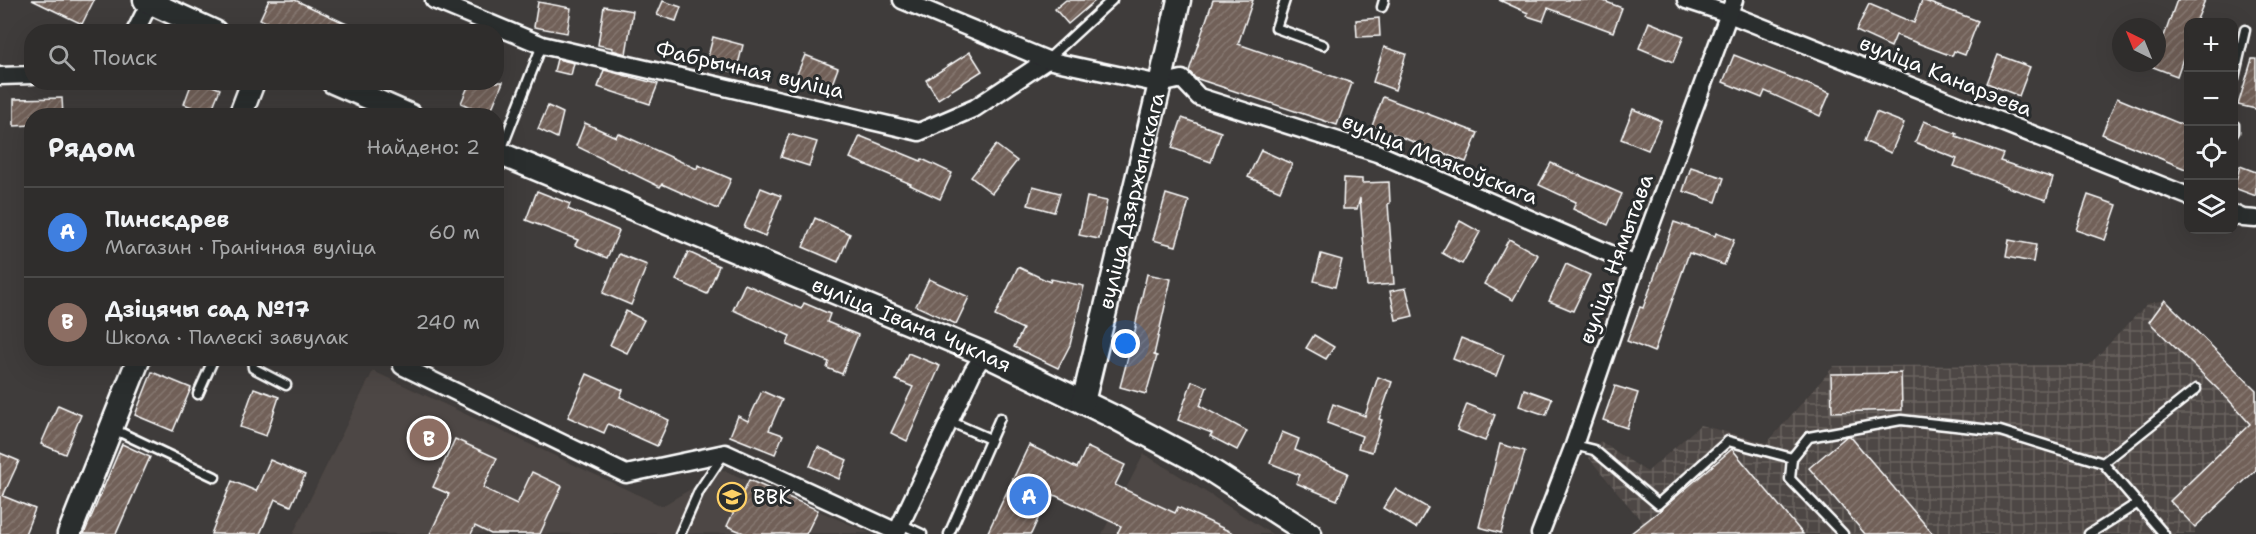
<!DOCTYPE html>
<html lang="ru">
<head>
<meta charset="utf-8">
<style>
  body { margin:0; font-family:"Shantell Sans",sans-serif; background:#373534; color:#f1f3f6 }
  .controls { position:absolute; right:18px; top:18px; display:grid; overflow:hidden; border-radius:12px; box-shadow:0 6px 24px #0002 }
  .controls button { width:54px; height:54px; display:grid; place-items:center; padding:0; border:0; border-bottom:2px solid #4a4948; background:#2f2d2c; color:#f1f3f6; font:30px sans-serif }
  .compass { position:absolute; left:2112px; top:18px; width:54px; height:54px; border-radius:50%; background:#2f2d2c; box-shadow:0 6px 24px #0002; rotate:317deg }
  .you { position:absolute; left:1126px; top:344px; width:21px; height:21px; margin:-15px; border:4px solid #fff; border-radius:50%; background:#1a73e8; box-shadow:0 0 0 9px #1a73e833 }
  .badge { display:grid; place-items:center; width:39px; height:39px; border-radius:50%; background:#95b2f1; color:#fff; font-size:20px; font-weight:700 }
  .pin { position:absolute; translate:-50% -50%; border:3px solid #fff; box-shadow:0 2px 6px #0006 }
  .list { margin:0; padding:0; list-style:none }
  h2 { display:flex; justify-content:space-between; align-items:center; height:78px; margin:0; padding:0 24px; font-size:26px }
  h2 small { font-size:20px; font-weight:400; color:#a7a8a9 }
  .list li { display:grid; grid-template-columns:39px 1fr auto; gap:18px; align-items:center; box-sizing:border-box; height:90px; padding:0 24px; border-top:2px solid #4a4948 }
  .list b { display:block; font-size:22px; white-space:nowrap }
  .list p { margin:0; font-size:20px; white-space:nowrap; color:#a7a8a9 }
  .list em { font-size:20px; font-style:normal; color:#a7a8a9 }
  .icon { flex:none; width:33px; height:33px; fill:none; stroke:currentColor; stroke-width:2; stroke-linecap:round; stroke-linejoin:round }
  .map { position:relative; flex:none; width:2256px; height:534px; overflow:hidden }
  .search { position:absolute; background:#2f2d2c; box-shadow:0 6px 24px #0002; left:24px; top:24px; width:480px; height:66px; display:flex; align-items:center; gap:15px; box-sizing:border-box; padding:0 21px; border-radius:24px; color:#a7a8a9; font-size:22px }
  .panel { position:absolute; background:#2f2d2c; box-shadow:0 6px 24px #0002; left:24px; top:108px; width:480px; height:258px; border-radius:24px }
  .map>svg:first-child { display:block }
</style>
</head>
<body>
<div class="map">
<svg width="2256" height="534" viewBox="0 0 2256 534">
  <defs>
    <pattern id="industrial-grid" width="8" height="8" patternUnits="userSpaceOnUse" patternTransform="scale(1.5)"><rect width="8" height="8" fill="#4e4744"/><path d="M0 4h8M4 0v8" fill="none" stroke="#696360"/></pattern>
    <pattern id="building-hatch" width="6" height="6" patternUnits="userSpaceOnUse" patternTransform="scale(1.5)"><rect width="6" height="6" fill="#716058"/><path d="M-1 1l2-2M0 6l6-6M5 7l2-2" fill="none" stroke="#867871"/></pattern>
  </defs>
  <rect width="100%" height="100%" fill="#3f3c3b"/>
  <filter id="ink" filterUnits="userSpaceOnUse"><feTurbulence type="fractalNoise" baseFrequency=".0167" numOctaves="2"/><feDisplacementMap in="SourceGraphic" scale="12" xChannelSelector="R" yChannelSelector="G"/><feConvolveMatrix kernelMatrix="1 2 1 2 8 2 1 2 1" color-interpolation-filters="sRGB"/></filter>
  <g filter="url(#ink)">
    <!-- built -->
    <g fill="#4e4744">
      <polygon points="373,371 662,506 723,470 870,533 293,534"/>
      <polygon points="1144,454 1193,484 1272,534 1102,534"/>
    </g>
    <!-- industrial -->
    <polygon fill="url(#industrial-grid)" points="2165,300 2256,390 2256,470 2195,527 2195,534 1650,534 1643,523 1589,458 1600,441 1647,472 1700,425 1767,443 1834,366 2089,365 2147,304"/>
    <!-- building -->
    <g fill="url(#building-hatch)" stroke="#fff" stroke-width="1.5">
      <polygon points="32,0 94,0 82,24"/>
      <polygon points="269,0 295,0 364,32 286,32 260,19"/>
      <polygon points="1066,0 1096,0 1068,24 1055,9"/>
      <polygon points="1213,0 1253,0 1238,44 1352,83 1337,125 1195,78 1189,71"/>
      <polygon points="1499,0 1601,0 1622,8 1613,32 1548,8 1543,21 1527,16 1528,13"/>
      <polygon points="1922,0 1978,21 1965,55 1954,51 1952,56 1896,35 1891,47 1856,31 1869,4 1914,23"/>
      <polygon points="2177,0 2205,0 2196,22 2188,22 2188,44 2177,76 2153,67 2154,63 2157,63 2157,56"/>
      <polygon points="663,1 681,7 676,21 657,15"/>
      <polygon points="538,2 571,8 567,33 534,27"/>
      <polygon points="604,6 633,11 626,54 612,50 613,48 598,45"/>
      <polygon points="1379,18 1380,36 1357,37 1356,20"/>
      <polygon points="1649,22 1684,36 1673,62 1639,48"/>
      <polygon points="713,37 743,45 736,72 706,65"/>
      <polygon points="1384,47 1406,54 1395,90 1373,82"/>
      <polygon points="970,52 982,71 938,99 926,80"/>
      <polygon points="805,55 838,68 829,92 795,79"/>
      <polygon points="1734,55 1830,93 1820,116 1765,91 1762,98 1723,82"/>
      <polygon points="1998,55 2030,67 2019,96 1987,83"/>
      <polygon points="557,59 574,63 571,75 554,71"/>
      <polygon points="2252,59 2256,59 2256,109 2238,105"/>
      <polygon points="604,70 658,84 650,104 598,87"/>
      <polygon points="192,82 202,82 220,89 210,114 184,104"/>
      <polygon points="470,82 503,82 489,115 461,103"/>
      <polygon points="1383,97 1478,133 1466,162 1372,126"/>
      <polygon points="62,98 63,116 32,116 32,125 14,126 14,99"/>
      <polygon points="2117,98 2188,127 2188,170 2102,134"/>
      <polygon points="548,106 563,113 557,138 538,129"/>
      <polygon points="1633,109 1661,121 1648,150 1621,139"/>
      <polygon points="1876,112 1904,123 1891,153 1864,141"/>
      <polygon points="1182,118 1221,132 1211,162 1172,148"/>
      <polygon points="1924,121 1957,134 1956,137 2003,154 2000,161 2053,178 2046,200 2007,187 2007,186 1954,166 1957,159 1915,142"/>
      <polygon points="585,123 616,137 618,133 697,169 698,165 731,179 718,209 662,184 660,187 576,146"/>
      <polygon points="789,134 817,142 809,166 781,157"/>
      <polygon points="860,136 921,161 922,159 952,173 940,199 910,185 911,184 850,158"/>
      <polygon points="996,145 1017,161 992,193 971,177"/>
      <polygon points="1261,150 1292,164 1280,191 1248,177"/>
      <polygon points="1551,163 1622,194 1608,225 1573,209 1576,202 1539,185"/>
      <polygon points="2240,166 2256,172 2256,196 2234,188"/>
      <polygon points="1691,167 1724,178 1716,202 1683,191"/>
      <polygon points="1344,178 1362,179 1362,183 1389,182 1390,203 1388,204 1394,284 1367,286 1360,198 1357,209 1343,209"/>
      <polygon points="1033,186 1060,193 1054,212 1028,205"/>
      <polygon points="761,188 781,196 765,236 744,227"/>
      <polygon points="537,191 570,204 568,209 619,231 607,258 575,245 578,240 526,220"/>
      <polygon points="1166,194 1189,201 1176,246 1153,240"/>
      <polygon points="2088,195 2117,205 2105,240 2076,230"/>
      <polygon points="1087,197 1107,201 1099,239 1079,235"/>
      <polygon points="815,218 850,234 838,262 803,247"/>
      <polygon points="1460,221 1480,232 1462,264 1442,253"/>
      <polygon points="1674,222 1715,236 1716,233 1734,240 1724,265 1689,253 1654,352 1627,341 1640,307 1643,308"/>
      <polygon points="1509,239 1538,255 1513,300 1484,284"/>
      <polygon points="2009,240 2036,245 2033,262 2006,257"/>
      <polygon points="688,252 719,266 707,294 676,280"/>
      <polygon points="619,254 647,265 631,305 603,293"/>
      <polygon points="1321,254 1342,260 1335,287 1314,281"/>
      <polygon points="1566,264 1590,275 1573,311 1549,301"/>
      <polygon points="1018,267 1050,282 1051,279 1084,286 1070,345 1058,368 1014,347 1023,329 995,316"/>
      <polygon points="1147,274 1171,279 1154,355 1157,356 1146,394 1120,387 1136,327 1135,327"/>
      <polygon points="929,279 969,297 956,324 916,306"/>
      <polygon points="745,284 801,309 804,303 830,314 827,322 858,335 842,374 827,368 829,362 787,345 790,336 733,310"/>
      <polygon points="1406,288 1413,316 1396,320 1390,291"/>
      <polygon points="2165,300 2256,390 2256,470 2195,527 2170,501 2250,424 2228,399 2149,322"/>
      <polygon points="626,311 644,320 627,353 610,345"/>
      <polygon points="1314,335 1334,347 1326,359 1306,348"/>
      <polygon points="1461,338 1504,355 1496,376 1453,359"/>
      <polygon points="908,353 940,366 907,441 891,433 913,387 896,380"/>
      <polygon points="152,372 191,388 173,431 135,415"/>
      <polygon points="1901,373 1902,410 1832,412 1831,374"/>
      <polygon points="587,374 623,390 620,397 669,420 657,446 608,424 604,433 568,417"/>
      <polygon points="1378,377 1392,382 1379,419 1382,420 1372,452 1358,448 1362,436 1327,423 1333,404 1365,416"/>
      <polygon points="1192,381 1207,387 1200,406 1247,431 1237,450 1210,436 1212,433 1178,420"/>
      <polygon points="1615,386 1638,393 1627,428 1603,420"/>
      <polygon points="254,388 279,397 266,436 240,427"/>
      <polygon points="1524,389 1552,399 1546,415 1519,406"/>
      <polygon points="762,391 782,400 769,430 783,435 775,454 730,436 738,416 748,421"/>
      <polygon points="1467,404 1495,415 1485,441 1457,430"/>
      <polygon points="58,405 81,415 65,454 41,444"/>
      <polygon points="1282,432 1299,439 1295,450 1348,473 1337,500 1296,483 1300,475 1270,463"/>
      <polygon points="1847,436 1850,436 1933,534 1865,534 1809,468"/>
      <polygon points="455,439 497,458 483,488 517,504 532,472 562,486 540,534 491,534 475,526 471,534 430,534 449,494 433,487"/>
      <polygon points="122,444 150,457 116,534 84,534"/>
      <polygon points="1500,444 1525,451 1501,533 1479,527"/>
      <polygon points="1029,445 1077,468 1087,447 1125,465 1115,485 1175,513 1178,507 1235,534 1117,534 1121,526 1050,493 1031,534 987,534"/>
      <polygon points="818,447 847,460 839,479 810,466"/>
      <polygon points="1732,449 1803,534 1630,534 1662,509"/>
      <polygon points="0,453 19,461 3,496 35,509 25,534 0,534"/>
      <polygon points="270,460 305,475 291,506 275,499 260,534 211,534 232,481 256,491"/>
      <polygon points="749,480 818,510 806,534 746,534 727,526"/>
      <polygon points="1395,489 1428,508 1416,528 1383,508"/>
    </g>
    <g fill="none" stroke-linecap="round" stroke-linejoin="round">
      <!-- lane casing -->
      <g stroke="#fff" stroke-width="13">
        <g id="lane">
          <polyline points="1285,0 1276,28 1323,45"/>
          <polyline points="1382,7 1384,0"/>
          <polyline points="1047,60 1112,0"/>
          <polyline points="2234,78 2245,30"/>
          <polyline points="2234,125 2234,132"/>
          <polyline points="500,153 542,45"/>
          <polyline points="252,358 253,368 286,385"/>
          <polyline points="198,394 214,358"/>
          <polyline points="949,421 990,439"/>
          <polyline points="111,428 215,477"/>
          <polyline points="1574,445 1594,450 1658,504 1728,441 1792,458"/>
          <polyline points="2103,463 2196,389"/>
          <polyline points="901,524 922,534"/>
          <polyline points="680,534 699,491 723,455"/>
          <polyline points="949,534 1000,418"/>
          <polyline points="1843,534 1790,479 1792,458 1809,437 1901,420 2000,431 2103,463 2164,534"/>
          <polyline points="2089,534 2138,503"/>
        </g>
      </g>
      <!-- street casing -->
      <g stroke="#fff" stroke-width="21">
        <g id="street">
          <polyline points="434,0 542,45 919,132 975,108 1047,60"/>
          <polyline points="902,0 1047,60 1160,84 1182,79 1199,97 1377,153 1636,265"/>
          <polyline points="1686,0 1729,14 2188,196"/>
          <polyline points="135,32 150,2"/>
          <polyline points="0,76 32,75"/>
          <polyline points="2234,214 2243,218 2256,219"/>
          <polyline points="402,366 626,474 725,453 897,532"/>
          <polyline points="896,534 973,371 984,354"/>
          <polyline points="1540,534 1574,445 1636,265 1734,0"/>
        </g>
      </g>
      <!-- secondary casing -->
      <g stroke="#fff" stroke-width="27">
        <g id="secondary">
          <polyline points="145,0 215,32"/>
          <polyline points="333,82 411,116"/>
          <polyline points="240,116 253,82"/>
          <path id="s1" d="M496,152L984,354L1116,418L1195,460L1310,534"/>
          <path id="s2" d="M1083,402L1160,84L1179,0"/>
          <polyline points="69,534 139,358"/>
        </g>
      </g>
      <!-- lane -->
      <use href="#lane" stroke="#2a2d2e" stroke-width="8"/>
      <!-- street -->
      <use href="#street" stroke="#2a2d2e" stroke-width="16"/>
      <!-- secondary -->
      <use href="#secondary" stroke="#2a2d2e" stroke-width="22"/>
    </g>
  </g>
  <!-- icons -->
  <defs>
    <g id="school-ring" transform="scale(1.5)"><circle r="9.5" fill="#2a2d2e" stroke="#ffd166" stroke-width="1.5"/><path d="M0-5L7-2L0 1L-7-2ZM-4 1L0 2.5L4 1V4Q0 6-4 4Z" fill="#ffd166"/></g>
  </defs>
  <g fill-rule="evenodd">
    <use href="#school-ring" x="732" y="497"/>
  </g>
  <g text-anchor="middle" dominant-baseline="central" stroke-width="6" stroke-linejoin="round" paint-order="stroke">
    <!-- street labels -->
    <g font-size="21" fill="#fff" stroke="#2a2d2e">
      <text transform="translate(750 70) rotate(13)">Фабрычная вуліца</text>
      <text transform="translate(1946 76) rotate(22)">вуліца Канарэева</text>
      <text transform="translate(1440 159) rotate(22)">вуліца Маякоўскага</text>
      <text stroke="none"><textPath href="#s2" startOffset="207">вуліца Дзяржынскага</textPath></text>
      <text transform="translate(1616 259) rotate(-70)">вуліца Нямытава</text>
      <text stroke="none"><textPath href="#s1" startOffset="450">вуліца Івана Чуклая</textPath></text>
    </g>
    <!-- poi labels -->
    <g font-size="21" fill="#fff" stroke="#2a2d2e" text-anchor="start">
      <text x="753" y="497">ВВК</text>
    </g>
  </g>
</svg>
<div class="controls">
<button>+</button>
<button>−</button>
<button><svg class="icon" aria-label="locate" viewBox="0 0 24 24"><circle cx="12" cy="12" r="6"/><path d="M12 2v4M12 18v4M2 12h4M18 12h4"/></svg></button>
<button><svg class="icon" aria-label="layers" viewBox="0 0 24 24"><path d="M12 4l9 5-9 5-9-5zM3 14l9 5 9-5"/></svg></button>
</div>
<svg class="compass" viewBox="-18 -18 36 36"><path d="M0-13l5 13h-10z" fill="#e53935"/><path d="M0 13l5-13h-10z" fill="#a7a8a9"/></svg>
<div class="you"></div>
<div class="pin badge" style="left:1029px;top:496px;background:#3f7fe0">A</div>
<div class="pin badge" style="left:429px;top:438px;background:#8d6e63">B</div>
<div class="search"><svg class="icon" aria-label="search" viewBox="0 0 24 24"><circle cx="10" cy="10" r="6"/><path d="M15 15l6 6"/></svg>Поиск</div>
<section class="panel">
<h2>Рядом<small>Найдено: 2</small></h2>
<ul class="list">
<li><span class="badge" style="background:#3f7fe0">A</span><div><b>Пинскдрев</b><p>Магазин · Гранічная вуліца</p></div><em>60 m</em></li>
<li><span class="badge" style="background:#8d6e63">B</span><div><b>Дзіцячы сад №17</b><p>Школа · Палескі завулак</p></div><em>240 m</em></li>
</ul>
</section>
</div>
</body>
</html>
